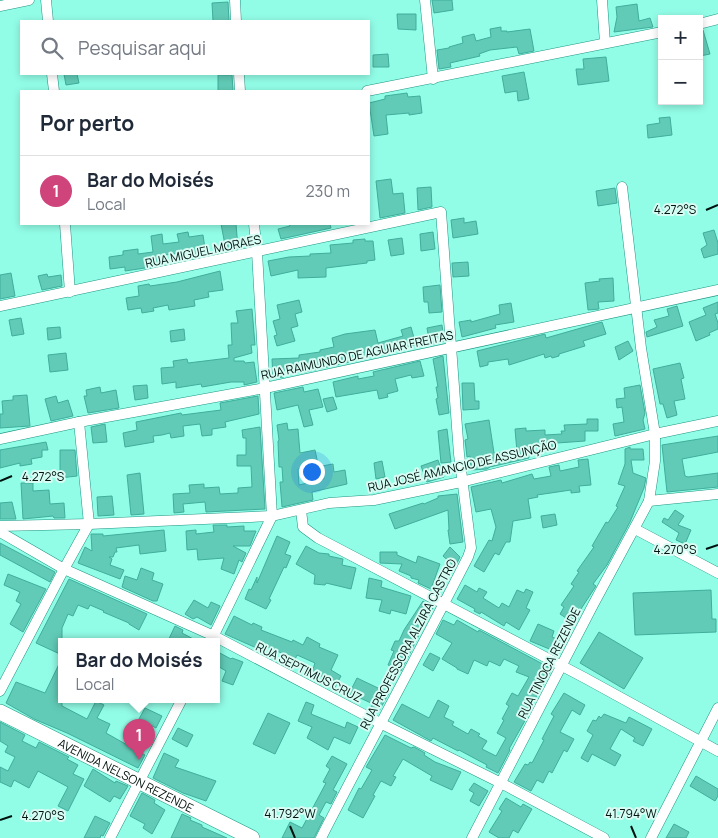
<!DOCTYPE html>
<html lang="pt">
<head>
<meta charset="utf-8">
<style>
  body { margin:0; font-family:Manrope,sans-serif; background:#f6f6f7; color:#1f2937 }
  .controls { position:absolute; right:15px; top:15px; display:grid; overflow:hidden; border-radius:0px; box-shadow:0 2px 8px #0003 }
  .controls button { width:45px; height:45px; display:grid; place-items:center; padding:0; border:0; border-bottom:1px solid #e0e1e3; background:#fff; color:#1f2937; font:25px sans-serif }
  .you { position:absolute; left:311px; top:471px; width:18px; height:18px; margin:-12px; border:4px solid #fff; border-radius:50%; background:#1a73e8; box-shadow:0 0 0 8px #1a73e833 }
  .badge { display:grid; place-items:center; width:32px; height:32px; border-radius:50%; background:#ce447b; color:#fff; font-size:16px; font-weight:700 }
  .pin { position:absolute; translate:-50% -41px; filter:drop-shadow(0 1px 2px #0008) }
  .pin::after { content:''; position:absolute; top:26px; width:18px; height:15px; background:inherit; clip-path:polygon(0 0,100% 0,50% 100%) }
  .popup { position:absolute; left:58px; top:638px; width:162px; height:65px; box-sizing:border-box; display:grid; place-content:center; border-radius:0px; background:#fff; filter:drop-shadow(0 1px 4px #0005); font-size:16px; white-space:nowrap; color:#747a83 }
  .popup b { font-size:19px; color:#1f2937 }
  .popup::after { content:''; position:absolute; left:50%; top:100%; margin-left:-10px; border:10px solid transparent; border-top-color:#fff }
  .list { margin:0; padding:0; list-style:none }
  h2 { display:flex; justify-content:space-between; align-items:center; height:65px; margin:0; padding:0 20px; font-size:21px }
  h2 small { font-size:16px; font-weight:400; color:#747a83 }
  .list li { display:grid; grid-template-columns:32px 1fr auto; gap:15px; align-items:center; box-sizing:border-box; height:70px; padding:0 20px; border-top:1px solid #e0e1e3 }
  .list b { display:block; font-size:19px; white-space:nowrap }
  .list p { margin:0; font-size:16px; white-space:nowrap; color:#747a83 }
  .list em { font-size:16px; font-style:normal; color:#747a83 }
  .icon { flex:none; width:28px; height:28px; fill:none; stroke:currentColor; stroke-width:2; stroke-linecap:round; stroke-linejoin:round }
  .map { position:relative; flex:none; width:718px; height:838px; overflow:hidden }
  .search { position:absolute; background:#fff; box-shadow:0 2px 8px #0003; left:20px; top:20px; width:350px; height:55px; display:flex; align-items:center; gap:12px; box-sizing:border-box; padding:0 18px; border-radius:0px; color:#747a83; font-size:19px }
  .panel { position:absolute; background:#fff; box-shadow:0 2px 8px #0003; left:20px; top:90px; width:350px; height:135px; border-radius:0px }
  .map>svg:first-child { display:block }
</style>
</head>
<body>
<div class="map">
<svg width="718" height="838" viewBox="0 0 718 838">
  <rect width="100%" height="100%" fill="#92fde7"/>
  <!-- building -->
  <g fill="#61cbb7" stroke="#3fae9b">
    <polygon points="432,0 452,0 453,10 434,13"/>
    <polygon points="228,2 229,21 213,21 212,3"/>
    <polygon points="637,4 639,21 650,18 653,27 614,32 617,17 616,7"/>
    <polygon points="397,14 416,14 416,30 398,29"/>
    <polygon points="501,27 501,31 507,31 507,32 530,29 534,51 519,54 517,47 490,50 479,54 480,56 450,63 451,67 439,69 437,50 449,48 449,47 463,43 462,37 474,34 476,41 491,37 490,29"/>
    <polygon points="703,30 710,54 700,56 699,31"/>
    <polygon points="388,54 389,67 373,67 373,55"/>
    <polygon points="606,57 609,81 578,85 576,69 584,69 583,59"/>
    <polygon points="524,72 529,99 518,101 517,91 505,93 502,76"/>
    <polygon points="64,74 77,74 79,83 66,85"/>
    <polygon points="218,75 232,75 233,91 218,91"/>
    <polygon points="407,93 408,97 420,96 422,113 409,115 409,113 386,115 388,134 374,136 369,103 385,99 385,96"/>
    <polygon points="670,117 672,135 648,138 647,125 660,123 659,118"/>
    <polygon points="391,179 393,194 403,193 405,213 380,218 376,181"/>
    <polygon points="431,187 432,207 418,210 417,188"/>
    <polygon points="615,188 617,203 598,206 596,191"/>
    <polygon points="464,218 464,223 476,221 478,234 453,238 451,220"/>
    <polygon points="221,224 236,224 238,248 226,250"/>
    <polygon points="289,224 330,224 331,228 281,239 278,229 290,226"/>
    <polygon points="714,230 718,243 718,254 704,258 701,249 707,245 703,233"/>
    <polygon points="188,232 189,237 203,235 206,255 181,260 180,253 165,255 165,261 152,263 152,267 125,271 125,267 110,269 109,257 123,255 123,251 138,249 138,254 153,252 151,236 162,234 163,244 179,242 177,234"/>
    <polygon points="433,232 435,249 421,251 420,234"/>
    <polygon points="402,238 404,254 391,256 388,240"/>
    <polygon points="365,239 365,241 373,241 375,260 367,261 367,263 326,268 326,277 298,278 298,270 271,276 268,261 289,257 310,256 310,254 331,253 330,245 353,243 353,240"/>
    <polygon points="468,262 469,276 453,277 452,263"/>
    <polygon points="220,271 223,290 208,292 209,297 194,300 195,306 169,310 168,305 153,308 154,311 142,313 141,308 128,310 126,298 139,296 138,286 149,284 150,286 177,282"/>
    <polygon points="11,273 15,296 0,299 0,275"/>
    <polygon points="47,274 48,277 61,275 62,286 42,290 38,276"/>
    <polygon points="613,278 614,301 598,302 599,309 588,310 585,283 600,281 599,279"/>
    <polygon points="440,285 442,312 429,313 428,302 424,302 423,287"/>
    <polygon points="299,300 302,312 295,314 298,326 291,328 295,341 277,346 274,336 277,335 273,321 280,319 277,305"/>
    <polygon points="718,302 718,313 715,314 718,323 718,329 709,333 710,335 696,341 689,322 706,315 703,308"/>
    <polygon points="511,303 514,322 495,325 496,328 462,337 459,322 471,320 471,322 500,314 499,305"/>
    <polygon points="677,306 683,326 647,337 646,332 657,327 654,320 669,316 667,309"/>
    <polygon points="252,309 255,345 251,345 252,353 234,358 234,361 244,361 245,363 254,362 257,382 244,385 244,382 231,382 202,387 201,384 176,388 176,382 162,384 161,368 174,367 173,361 187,359 188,363 229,358 228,345 232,345 231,323 238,323 236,311"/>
    <polygon points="21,318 24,334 12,336 9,320"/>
    <polygon points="602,322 606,334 583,341 585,346 559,354 559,356 552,358 551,356 545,358 544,354 509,365 508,359 488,362 488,365 480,367 477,351 545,334 546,338"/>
    <polygon points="442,325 444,341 430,345 427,328"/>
    <polygon points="60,327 61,338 48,340 47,328"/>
    <polygon points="411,327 416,345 386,352 385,349 366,354 367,358 301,373 301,369 284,370 284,377 273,378 272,359 299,358 299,355 320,352 320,350 334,347 332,338 345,334 375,330 378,343 403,336 401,330"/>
    <polygon points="184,329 185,340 171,342 170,331"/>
    <polygon points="628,341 633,351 619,360 615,347"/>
    <polygon points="66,353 68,370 50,372 48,355"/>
    <polygon points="443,356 449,413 439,415 436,399 438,398 436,387 438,387 433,359"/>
    <polygon points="420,361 424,376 412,378 411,375 395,379 398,391 387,394 388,397 379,399 377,390 336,397 333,382 358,376 358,379 374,376 373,372"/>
    <polygon points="680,363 684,378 681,379 685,399 674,401 677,415 667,418 663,404 660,404 653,369"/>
    <polygon points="462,383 474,383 475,401 479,401 479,409 463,410"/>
    <polygon points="147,385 148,398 135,400 133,386"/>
    <polygon points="640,385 645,413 643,420 645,429 615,436 613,424 624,422 622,407 617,408 616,399 625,398 624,388"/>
    <polygon points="100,387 101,393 116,390 119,408 88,413 84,396 87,396 86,390"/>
    <polygon points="303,387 304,392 318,389 323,407 309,410 313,425 304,427 298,405 277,410 274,393"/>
    <polygon points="27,395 30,426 0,428 0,414 3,414 2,401 13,400 13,396"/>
    <polygon points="56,396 58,403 68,400 73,416 51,421 45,399"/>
    <polygon points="258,396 259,414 225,422 226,427 212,429 212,435 202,436 200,424 183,426 184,436 171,438 170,433 162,435 153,436 154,442 125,447 123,433 137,430 136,422 181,413 182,415 221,410 220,403"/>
    <polygon points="333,397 337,409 327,412 323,399"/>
    <polygon points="587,419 598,419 598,431 585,431 585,441 557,443 557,448 527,446 529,458 490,467 487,469 471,470 470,456 467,457 465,440 468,439 465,424 489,420 494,453 517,452 515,429 526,428 526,431 545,430 545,435 562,434 561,431 565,431 564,425 587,424"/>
    <polygon points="287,423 288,430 298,429 300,453 315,450 318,464 298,469 299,485 324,479 322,466 333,464 334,472 345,470 347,484 312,492 313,500 282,507 280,482 283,482 282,467 279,467 278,441 279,440 277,425"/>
    <polygon points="105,424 107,442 93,443 91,427"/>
    <polygon points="260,427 265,509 206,512 205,502 183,504 184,512 174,513 173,494 190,493 189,485 204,484 204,488 219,487 220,494 238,493 238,488 252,487 251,466 237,466 237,455 246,455 246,438 243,438 242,430"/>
    <polygon points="447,429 451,462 441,463 438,431"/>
    <polygon points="718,436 718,452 682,459 685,476 688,477 718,473 718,487 667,492 662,445"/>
    <polygon points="46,442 48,450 42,450 42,457 31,459 32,464 20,466 20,463 0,468 0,450"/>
    <polygon points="630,447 630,449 643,449 644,460 631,460 633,473 646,478 644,488 630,522 607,565 593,584 596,586 577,615 579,616 575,624 560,614 564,607 561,605 574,586 571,584 579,572 577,571 594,547 592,546 606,522 608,523 618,507 616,506 625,486 618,484 625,464 625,449"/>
    <polygon points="60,450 75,450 77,476 60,478"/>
    <polygon points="588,459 591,485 579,486 580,492 571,493 571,490 537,495 538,497 528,499 531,518 513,521 510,542 506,542 499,555 495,553 484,572 474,566 489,540 492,541 496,527 491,509 476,512 471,487 501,480 502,483 532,474 534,479 551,476 549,467 559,465 560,471 579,467 578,460"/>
    <polygon points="438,460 444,477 427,482 421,466"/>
    <polygon points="382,461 385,477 376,479 374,463"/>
    <polygon points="140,473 144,514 131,515 127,475"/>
    <polygon points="21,483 33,483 33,491 49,490 50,504 64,503 65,518 54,518 53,516 23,519"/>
    <polygon points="457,494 463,542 450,544 448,530 449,530 448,510 395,529 389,514 423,503 424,504 438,498 438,496"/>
    <polygon points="112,496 114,515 98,516 97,497"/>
    <polygon points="12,502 16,519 0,519 0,503"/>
    <polygon points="675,510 684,516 678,525 691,530 685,544 676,540 679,533 662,522 664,518 668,520"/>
    <polygon points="555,514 557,525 543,528 541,516"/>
    <polygon points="213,525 227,525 227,527 244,526 244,531 256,531 250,546 233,546 246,553 242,562 239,560 234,574 221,569 224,558 198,560 197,549 187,550 186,531 196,530 196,534 214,532"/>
    <polygon points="164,530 166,551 140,554 139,545 116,548 117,552 115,552 113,557 109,557 112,559 110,565 124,570 120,579 78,563 85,547 92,551 91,534 103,534 103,536"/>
    <polygon points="277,536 290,542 285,554 291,556 286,568 284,567 269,599 271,600 266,609 245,599 249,589 251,590 257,577 257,583"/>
    <polygon points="0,543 55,572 50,582 0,555"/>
    <polygon points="306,546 319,553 329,554 329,556 343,559 342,565 356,568 351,589 326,583 325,585 314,584 315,575 296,564"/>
    <polygon points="450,547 460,557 455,567 443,556"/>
    <polygon points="380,552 397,552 397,555 416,563 418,556 440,564 431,589 418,583 419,580 411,578 411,576 399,571 402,564 380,563"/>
    <polygon points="141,568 154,573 152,580 163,584 157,601 153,601 122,587 125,576 137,580"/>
    <polygon points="8,574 46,589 23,632 10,624 21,604 16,601 20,592 4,585"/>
    <polygon points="369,578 382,581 381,587 411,596 406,614 391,610 390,614 379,611 382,600 366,598"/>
    <polygon points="69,579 147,614 139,630 129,624 129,623 103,612 104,611 90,605 88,609 78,605 73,616 68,614 62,628 62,655 36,643"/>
    <polygon points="465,585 477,592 479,588 487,592 483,598 499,608 502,603 509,607 517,590 524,593 526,589 533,592 526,608 530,610 519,630 506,622 504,626 481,612 480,614 474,611 475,609 457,599"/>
    <polygon points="711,590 712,619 716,619 716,632 635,635 633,593"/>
    <polygon points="194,600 208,608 211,602 220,606 211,625 197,617 193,619 185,614"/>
    <polygon points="423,601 433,608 420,626 423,627 401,671 388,665 394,651 391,650 395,641 399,641 404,630"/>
    <polygon points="234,616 252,625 253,623 262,627 261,630 292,642 293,640 303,645 307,637 320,644 319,647 338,655 331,670 341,676 334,689 327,685 330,680 312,672 315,663 297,655 292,666 283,661 286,655 263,645 261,650 225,634"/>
    <polygon points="443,620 454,625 457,620 478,632 479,630 552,669 532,704 526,717 527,717 509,749 510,750 498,773 486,767 487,765 459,750 458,751 433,738 431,741 393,720 402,704 429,718 438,700 449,706 444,717 454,722 452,725 468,734 471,729 480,734 478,736 487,741 482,749 496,756 506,738 497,733 504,720 502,719 509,706 506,704 512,693 518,696 529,677 516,672 519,666 504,659 500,666 489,661 487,666 474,660 468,674 457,669 457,668 442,659 452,643 436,634"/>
    <polygon points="538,624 554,631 552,637 564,642 559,653 530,641"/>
    <polygon points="175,626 183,630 182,633 197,641 168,641"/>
    <polygon points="599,632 643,658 624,689 580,663"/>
    <polygon points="216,651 231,659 232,658 243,662 233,685 222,681 226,671 216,665"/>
    <polygon points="430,653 440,658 433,671 423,665"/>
    <polygon points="62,658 62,706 87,719 96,701 104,705 97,718 110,724 106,733 145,755 138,768 67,733 34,719 6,703 16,682 45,693"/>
    <polygon points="357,678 378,688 379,687 389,693 379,711 371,707 373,704 356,696 354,700 348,696"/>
    <polygon points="564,693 585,705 580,715 572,710 560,732 574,739 567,752 564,750 552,773 549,771 543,783 537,780 531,791 514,782 525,764 528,765 530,762 532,763 544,740 542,739 554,716 551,714"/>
    <polygon points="306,702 314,705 311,714 345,728 347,722 358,727 350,744 334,737 328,750 307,738 312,727 298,721"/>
    <polygon points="145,708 162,716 156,728 139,719"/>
    <polygon points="268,713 290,723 275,754 253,744"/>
    <polygon points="604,714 626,723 629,717 652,729 643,746 633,741 635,738 621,729 610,749 621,755 615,766 592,754 588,762 581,758 593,735 587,731 593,720 596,721 599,716 601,718"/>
    <polygon points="0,722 25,735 22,741 36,748 39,742 69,757 67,759 78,765 73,774 84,779 68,811 58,806 68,787 38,771 29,788 14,780 11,787 0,782 0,767 8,771 15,757 5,752 8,746 0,741"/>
    <polygon points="178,728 193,735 187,747 172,739"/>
    <polygon points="385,735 411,748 414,747 425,753 424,755 435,762 461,772 452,790 430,780 432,776 403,759 393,776 396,777 391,786 381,781 373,795 375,796 363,818 348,810 359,788 361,789 372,770 366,767"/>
    <polygon points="164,753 179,760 175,767 216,781 206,801 183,793 153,778"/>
    <polygon points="332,756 347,764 333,790 337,792 331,804 326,802 319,815 324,818 314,838 282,838 290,822 302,828 326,783 323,782 330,769 326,766"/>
    <polygon points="93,769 115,783 116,781 128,786 120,799 114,796 110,802 84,786"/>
    <polygon points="696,776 718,789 718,796 715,801 690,786"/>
    <polygon points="474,783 488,791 479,806 470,801 474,793 469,790"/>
    <polygon points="142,793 155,800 154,803 165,810 152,834 143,828 145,824 130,816"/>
    <polygon points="506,798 521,807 523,804 532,809 518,833 513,830 509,838 499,838 489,832 502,811 499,809"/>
    <polygon points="182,814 191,818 190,820 202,825 202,827 227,838 171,838"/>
    <polygon points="95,816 110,823 103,836 101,835 100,838 84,838"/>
    <polygon points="674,824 689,832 686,838 666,838"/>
  </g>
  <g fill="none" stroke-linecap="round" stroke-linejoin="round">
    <!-- street casing -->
    <g stroke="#1d9684" stroke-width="11">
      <g id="street">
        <polyline points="46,0 48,21"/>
        <polyline points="235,0 236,21"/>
        <polyline points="425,0 433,79"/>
        <polyline points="602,0 605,43"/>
        <polyline points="0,6 29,0"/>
        <polyline points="699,24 718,19"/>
        <polyline points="52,74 54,91"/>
        <polyline points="239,74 240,91"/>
        <polyline points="367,91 662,32"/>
        <polyline points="65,224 70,292"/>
        <path d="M0,306L441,212L459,454L471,548L468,557C420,651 369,744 321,838"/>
        <polyline points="0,439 79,422 265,388 718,290"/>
        <polyline points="649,501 718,494"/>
        <polyline points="301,510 303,527 318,538 585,678 718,751"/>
        <polyline points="0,526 89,524 272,516 329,503 374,500 461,482 655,434 718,421"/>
        <polyline points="635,529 718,573"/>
        <polyline points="0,532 64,569 214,636 380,723 501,783 604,838"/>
        <polyline points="211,641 272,516 257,252 254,224"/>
        <polyline points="0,691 64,569 89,524 79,422"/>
        <polyline points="110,838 182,699"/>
        <polyline points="472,838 593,605 649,501 655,461 655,434 641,348 622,187"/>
        <polyline points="651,838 718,708"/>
      </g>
    </g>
    <!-- primary casing -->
    <g stroke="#1d9684" stroke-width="16">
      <g id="primary">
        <path id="s1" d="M0,712L252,838"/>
      </g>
    </g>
    <!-- street -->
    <use href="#street" stroke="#fff" stroke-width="10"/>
    <!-- primary -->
    <use href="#primary" stroke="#fff" stroke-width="15"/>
  </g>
  <!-- ticks -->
  <path fill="none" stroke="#00120e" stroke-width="2" d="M706,210L718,205M0,481L12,476M706,549L718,545M0,820L12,816M290,826L295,838M631,826L636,838"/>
  <g text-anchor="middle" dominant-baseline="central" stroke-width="4" stroke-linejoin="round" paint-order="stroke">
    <!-- street labels -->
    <g font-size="12" fill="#00120e" stroke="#d6fcf3">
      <text transform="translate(203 251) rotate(-12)">RUA MIGUEL MORAES</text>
      <text transform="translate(357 355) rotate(-12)">RUA RAIMUNDO DE AGUIAR FREITAS</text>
      <text transform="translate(462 466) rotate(-13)">RUA JOSÉ AMANCIO DE ASSUNÇÃO</text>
      <text transform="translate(408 644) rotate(-62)">RUA PROFESSORA ALZIRA CASTRO</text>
      <text transform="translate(549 663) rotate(-63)">RUA TINOCA REZENDE</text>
      <text transform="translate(309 672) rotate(27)">RUA SEPTIMUS CRUZ</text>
      <text stroke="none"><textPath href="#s1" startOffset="141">AVENIDA NELSON REZENDE</textPath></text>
    </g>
  </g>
  <g font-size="12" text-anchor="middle" fill="#00120e" stroke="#d6fcf3" stroke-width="4" stroke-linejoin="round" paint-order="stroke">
    <text x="675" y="214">4.272°S</text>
    <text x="43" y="481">4.272°S</text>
    <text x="675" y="554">4.270°S</text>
    <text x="290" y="818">41.792°W</text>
    <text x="631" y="818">41.794°W</text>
    <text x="43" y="820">4.270°S</text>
  </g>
</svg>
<div class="controls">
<button>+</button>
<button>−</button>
</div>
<div class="you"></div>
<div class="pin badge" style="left:139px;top:760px">1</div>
<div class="popup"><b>Bar do Moisés</b>Local</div>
<div class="search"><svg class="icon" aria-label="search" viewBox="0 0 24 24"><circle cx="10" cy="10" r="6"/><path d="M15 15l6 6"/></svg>Pesquisar aqui</div>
<section class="panel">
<h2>Por perto<small></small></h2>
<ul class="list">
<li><span class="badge">1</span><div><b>Bar do Moisés</b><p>Local</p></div><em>230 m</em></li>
</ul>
</section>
</div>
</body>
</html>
